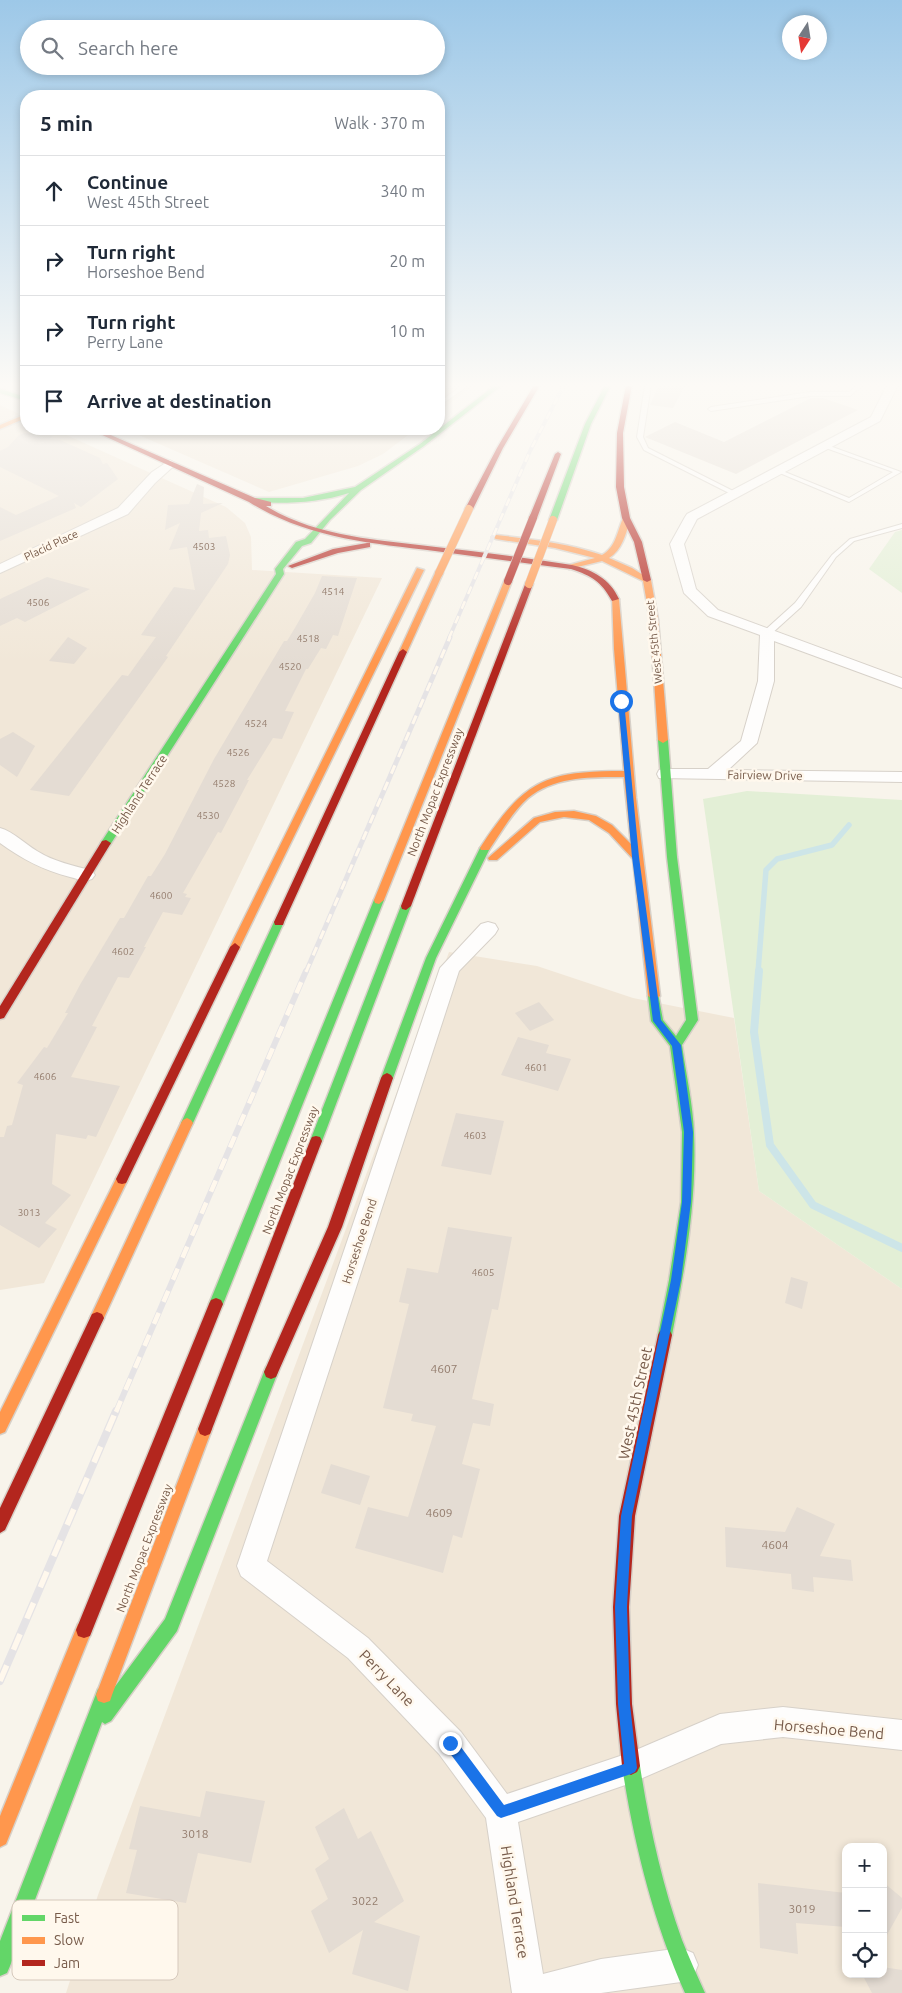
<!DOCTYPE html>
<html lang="en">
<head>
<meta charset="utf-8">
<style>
  body { margin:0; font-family:Ubuntu,sans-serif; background:#f6f6f7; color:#1f2937 }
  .controls { position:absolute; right:15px; bottom:15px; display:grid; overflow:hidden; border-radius:10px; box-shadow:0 2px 8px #0003 }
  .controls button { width:45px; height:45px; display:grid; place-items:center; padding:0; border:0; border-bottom:1px solid #e0e1e3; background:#fff; color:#1f2937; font:25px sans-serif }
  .compass { position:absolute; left:782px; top:15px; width:45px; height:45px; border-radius:50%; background:#fff; box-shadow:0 2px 8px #0003; rotate:192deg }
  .stop { position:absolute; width:15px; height:15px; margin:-11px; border:4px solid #1a73e8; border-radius:50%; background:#fff }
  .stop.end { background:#1a73e8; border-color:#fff; box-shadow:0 1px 5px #0008 }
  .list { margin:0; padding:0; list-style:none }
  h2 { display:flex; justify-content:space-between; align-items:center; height:65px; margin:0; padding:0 20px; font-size:21px }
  h2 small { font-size:16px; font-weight:400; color:#747a83 }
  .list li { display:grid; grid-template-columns:32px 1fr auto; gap:15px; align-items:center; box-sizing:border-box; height:70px; padding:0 20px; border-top:1px solid #e0e1e3 }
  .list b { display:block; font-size:19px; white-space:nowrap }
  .list p { margin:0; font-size:16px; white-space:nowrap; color:#747a83 }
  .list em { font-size:16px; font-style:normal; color:#747a83 }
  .icon { flex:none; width:28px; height:28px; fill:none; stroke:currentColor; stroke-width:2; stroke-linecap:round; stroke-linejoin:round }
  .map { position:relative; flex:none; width:902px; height:1993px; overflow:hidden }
  .search { position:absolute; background:#fff; box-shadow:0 2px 8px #0003; left:20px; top:20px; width:425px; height:55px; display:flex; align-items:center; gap:12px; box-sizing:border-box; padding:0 18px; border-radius:28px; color:#747a83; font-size:19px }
  .panel { position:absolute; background:#fff; box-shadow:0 2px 8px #0003; left:20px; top:90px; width:425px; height:345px; border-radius:20px }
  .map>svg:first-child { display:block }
</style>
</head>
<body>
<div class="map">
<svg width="902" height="1993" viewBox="0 0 902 1993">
  <rect width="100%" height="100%" fill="#f8f4eb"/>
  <!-- residential -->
  <g fill="#f1e7d8" fill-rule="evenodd">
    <polygon points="439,385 474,385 441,410 439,410"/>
    <polygon points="0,405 26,417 26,429 53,429 226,507 245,523 251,537 252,570 382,578 44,1283 0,1290"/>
    <polygon points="125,429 416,429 383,454 358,466 269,492"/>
    <path d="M449,952L537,966L633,998L734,1018L759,1191L902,1289V1993H66L98,1895ZM846,1847H883V1974H846Z"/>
  </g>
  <!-- green -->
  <g fill="#e3efd6">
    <polygon points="902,530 902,593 869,569 895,532"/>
    <polygon points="747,791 902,800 902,1289 759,1191 703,799"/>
  </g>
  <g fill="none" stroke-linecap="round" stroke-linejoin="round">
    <!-- stream-far1 -->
    <polyline stroke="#cde5e8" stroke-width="5.5" points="758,972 766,870 777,859 832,845 849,825"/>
    <!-- stream -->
    <polyline stroke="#cde5e8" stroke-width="8" points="759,971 754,1032 770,1145 813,1205 902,1248"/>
  </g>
  <!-- building -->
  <g fill="#e4dcd3">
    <polygon points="659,385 685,385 673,408 650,405"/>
    <polygon points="811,398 823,398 858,410 736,474 645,437 675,422 724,442"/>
    <polygon points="24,433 53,436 49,439 60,440 100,458 103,464 107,463 118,479 81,507 74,503 76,508 0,541 0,507 16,515 59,496 0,467 0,451 8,447 18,436"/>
    <polygon points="197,484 204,487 203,504 223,503 201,513 199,531 208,530 209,538 226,536 230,555 228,564 166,656 168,657 69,796 30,790 122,675 128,676 156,637 141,635 174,587 195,590 187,547 169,550 180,523 165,530 168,505 189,504"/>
    <polygon points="322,576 357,578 338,636 333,635 326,649 321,648 308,669 306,669 285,711 294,712 282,739 273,738 247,780 249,780 221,833 218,832 183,893 187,894 185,897 191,898 182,915 163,912 144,947 146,947 129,978 118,977 92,1026 97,1027 71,1077 120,1086 96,1137 88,1135 86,1139 56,1134 52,1184 71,1195 45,1223 57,1229 39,1248 0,1225 0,1137 4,1137 7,1126 12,1125 23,1085 17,1083 44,1047 47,1048 68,1013 65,1013 81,983 120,918 124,918 148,876 151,876 165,854 214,759 284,641 287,641 296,626 315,593"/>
    <polygon points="47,577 90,589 25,622 17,618 0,626 0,599"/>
    <polygon points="68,637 87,648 74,664 49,661"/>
    <polygon points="13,732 35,746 17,777 0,765 0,739"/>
    <polygon points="539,1002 554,1020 530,1031 515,1013"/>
    <polygon points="518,1037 549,1045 546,1053 571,1059 558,1091 501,1075"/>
    <polygon points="456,1113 504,1121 491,1175 441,1166"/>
    <polygon points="448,1227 512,1237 498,1310 492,1309 472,1399 494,1404 490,1426 473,1423 462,1464 480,1469 462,1538 453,1535 443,1573 355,1548 368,1507 408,1517 436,1426 411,1421 413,1414 383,1408 409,1304 399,1302 407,1268 438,1273"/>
    <polygon points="791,1277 808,1282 802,1309 785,1303"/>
    <polygon points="331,1464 370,1476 360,1505 321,1493"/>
    <polygon points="797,1507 835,1524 820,1556 851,1560 853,1581 813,1577 814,1592 792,1589 791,1574 726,1567 725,1527 785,1532"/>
    <polygon points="206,1791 265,1801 251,1863 198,1853 186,1903 126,1893 137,1850 129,1849 140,1806 200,1817"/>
    <polygon points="344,1808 358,1839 371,1831 404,1901 374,1922 420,1936 408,1991 352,1974 363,1930 329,1953 311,1911 328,1899 315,1869 329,1859 315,1827"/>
    <polygon points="883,1882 902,1898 902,1908 883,1942"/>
    <polygon points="758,1883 846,1893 846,1927 796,1923 798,1954 760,1948"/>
    <polygon points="883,1967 902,1970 902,1993 872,1993 862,1974 883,1974"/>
  </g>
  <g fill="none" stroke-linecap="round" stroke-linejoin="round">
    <!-- lane casing -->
    <g stroke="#d7d1c9" stroke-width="2">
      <g id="lane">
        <polygon points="463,385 469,385 439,406 439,402"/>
        <polygon points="645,385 651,385 643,437 648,448 737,493 737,495 733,495 644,450 637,437"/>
        <polygon points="857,385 863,385 850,396 810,396 711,411 708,409 711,407 810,392 849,392"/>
        <polygon points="823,445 827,445 901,472 849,502 775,471 780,470 849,498 893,472 823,447"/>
        <polygon points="902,524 902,528 854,541 836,557 801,607 770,635 764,635 764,631 795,603 832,555 850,539"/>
      </g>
    </g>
    <!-- street casing -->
    <g stroke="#d7d1c9" stroke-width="2">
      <g id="street">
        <polygon points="887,385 898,385 880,421 697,519 684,544 696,589 718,610 902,678 902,688 774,641 774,681 757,743 728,770 902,772 902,782 659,778 657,774 659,770 665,769 708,769 741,741 758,681 760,635 708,616 684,593 670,544 685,517 687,514 871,417"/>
        <polygon points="170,460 176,464 155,483 128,514 0,573 0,564 118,508 152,472"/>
        <path d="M0,828C14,832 25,844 37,851C54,862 73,865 92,871L95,875L92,879C84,882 78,879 70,877C43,870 22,859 0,843Z"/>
        <polygon points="488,922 495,924 498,929 495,934 459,971 267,1561 368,1638 461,1732 507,1794 629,1753 720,1714 783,1707 902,1720 902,1750 783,1737 721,1744 631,1783 518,1822 543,1974 601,1959 681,1948 693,1953 698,1965 693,1977 681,1982 601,1993 512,1993 486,1818 439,1754 348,1658 241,1576 237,1566 440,968 481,924"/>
      </g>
    </g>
    <!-- fast casing -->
    <g stroke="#d7d0c8" stroke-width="3">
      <g id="fast">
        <path d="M495,385H502L424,446L361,490L330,520L311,543L302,546L283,569L284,574L110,845H102L101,843L102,841L276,574L275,569L296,542L305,539L349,493C318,503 285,504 252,502L248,500L249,498H303L355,487L420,444Z"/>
        <polygon points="605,385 611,385 591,424 557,520 550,522 549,520 585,424"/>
        <polygon points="0,389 26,397 26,401 0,393"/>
        <path d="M663,737L668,740L677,857L698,1020L682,1045C686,1074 693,1104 694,1133C697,1201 685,1268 672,1335L670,1339L665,1341L660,1339L658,1335L669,1280L681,1202L682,1132L670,1046L651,1021L648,996L650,993H658L663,1020L676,1036L686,1020L667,857L658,740Z"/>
        <polygon points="485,845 490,848 436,958 393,1078 391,1081 383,1081 381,1078 426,958 480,848"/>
        <polygon points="379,896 384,900 223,1304 221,1308 216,1310 211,1308 209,1304 374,900"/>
        <polygon points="406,902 411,906 322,1141 320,1145 316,1146 312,1145 310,1141 401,906"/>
        <polygon points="279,918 284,922 193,1123 191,1126 187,1128 183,1126 181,1123 274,922"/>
        <polygon points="271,1365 276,1367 278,1372 177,1631 111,1721 105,1724 102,1722 10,1966 7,1973 0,1976 0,1941 98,1689 104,1687 110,1689 111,1692 165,1619 264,1372 266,1367"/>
        <path d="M631,1757L637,1760L640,1766C649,1825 662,1884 682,1940C689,1958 697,1975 705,1993H685C653,1921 634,1844 622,1766L625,1760Z"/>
      </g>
    </g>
    <!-- slow casing -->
    <g stroke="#d7d0c8" stroke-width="3">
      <g id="slow">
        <polygon points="26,414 26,418 0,429 0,425"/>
        <path d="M623,518L630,520C626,534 622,550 609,558L632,568L651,580L658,620L668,740L663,743L658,740L650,620L643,581L602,561L569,569V565L595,558L555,548L496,539L492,537L496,535C531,539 568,543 602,555C616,547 617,532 623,518Z"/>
        <polygon points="417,568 424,570 240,947 239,950 231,950 230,947"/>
        <polygon points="436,571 443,573 407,652 403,655 400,654 399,652"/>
        <polygon points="505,579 512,581 384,900 379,904 375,903 374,900"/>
        <path d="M612,597L619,599L636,798L660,996L654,1000L648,996L633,859L609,833L589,820L564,817L540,822L497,860H489L488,858L534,818L555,812L574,811L596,816L612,825L631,844L624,777C592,777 555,776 528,798C512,812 501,833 489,850H481L480,848C524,781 543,771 624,771L614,649Z"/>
        <polygon points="187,1118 191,1120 193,1123 102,1322 97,1324 92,1322 90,1318 92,1314 181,1123 183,1120"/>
        <polygon points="122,1174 126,1175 128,1179 5,1432 0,1434 0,1412 118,1175"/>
        <polygon points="205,1422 210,1424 212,1429 112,1695 110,1701 104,1703 98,1701 96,1695 198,1429 200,1424"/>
        <polygon points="84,1622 90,1624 92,1630 6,1844 0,1847 0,1816 78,1624"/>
      </g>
    </g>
    <!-- jam casing -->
    <g stroke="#d7d0c8" stroke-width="3">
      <g id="jam">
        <polygon points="534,385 540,385 503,448 473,509 466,511 465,509 497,448"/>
        <polygon points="626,385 632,385 623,433 624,487 630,518 642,542 651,580 647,582 643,580 634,542 622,518 616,487 617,433"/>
        <path d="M89,429H97L255,498L271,502V506H266C316,537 379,540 436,547C481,552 527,558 572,565C593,570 610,579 619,599L612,601C601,581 592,576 571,569C526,563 480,557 435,551C369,543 307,538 249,502Z"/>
        <polygon points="558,452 561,454 537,518 530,520 529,518 555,454"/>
        <polygon points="367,543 370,543 370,547 338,553 292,568 288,566 333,549"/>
        <polygon points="526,582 533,584 411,906 406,910 402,909 401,906"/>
        <polygon points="403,649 407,652 284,922 283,925 275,925 274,922 399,652"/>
        <polygon points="106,840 111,843 4,1018 0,1019 0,1006 102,841"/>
        <polygon points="235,943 240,947 128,1179 126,1183 122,1184 118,1183 116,1179 230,947"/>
        <polygon points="387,1073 391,1075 393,1078 342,1227 276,1377 271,1379 266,1377 264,1372 328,1227 381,1078 383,1075"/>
        <polygon points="316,1136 320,1137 322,1141 212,1429 210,1434 205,1436 200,1434 198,1429 310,1141 312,1137"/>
        <polygon points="216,1298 221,1300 223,1304 90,1636 84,1638 78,1636 76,1630 209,1304 211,1300"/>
        <polygon points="97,1312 102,1314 104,1318 5,1530 0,1533 0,1508 92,1314"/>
        <polygon points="665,1329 670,1331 672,1335 635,1516 629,1607 632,1704 640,1766 637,1772 631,1775 625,1772 622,1766 616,1704 613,1607 619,1516 658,1335 660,1331"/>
      </g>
    </g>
    <!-- lane -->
    <use href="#lane" fill="#fefdfc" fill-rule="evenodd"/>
    <!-- street -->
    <use href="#street" fill="#fefdfc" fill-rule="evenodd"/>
    <!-- fast -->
    <use href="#fast" fill="#63d668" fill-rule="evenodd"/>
    <!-- slow -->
    <use href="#slow" fill="#ff974d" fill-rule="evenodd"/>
    <!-- jam -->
    <use href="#jam" fill="#b3261e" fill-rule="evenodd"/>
    <!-- rail-far3 casing -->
    <g stroke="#e5e3e5" stroke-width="4">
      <polyline id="rail-far3" points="449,638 530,451 564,385"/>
    </g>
    <!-- rail-far2 casing -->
    <g stroke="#e5e3e5" stroke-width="5">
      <polyline id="rail-far2" points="306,972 450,637"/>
    </g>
    <!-- rail-far1 casing -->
    <g stroke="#e5e3e5" stroke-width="6">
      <polyline id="rail-far1" points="116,1412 306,971"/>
    </g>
    <!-- rail casing -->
    <g stroke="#e5e3e5" stroke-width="8">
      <polyline id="rail" points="0,1681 116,1411"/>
    </g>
    <!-- rail-far3 -->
    <use href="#rail-far3" stroke="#fff8ed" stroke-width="2.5" stroke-dasharray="8" stroke-linecap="butt"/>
    <!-- rail-far2 -->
    <use href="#rail-far2" stroke="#fff8ed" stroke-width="3" stroke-dasharray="9" stroke-linecap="butt"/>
    <!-- rail-far1 -->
    <use href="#rail-far1" stroke="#fff8ed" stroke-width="4.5" stroke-dasharray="12" stroke-linecap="butt"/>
    <!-- rail -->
    <use href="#rail" stroke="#fff8ed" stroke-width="5.5" stroke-dasharray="17" stroke-linecap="butt"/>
    <!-- slow-bridge casing -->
    <g stroke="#d9d1c9" stroke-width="9" stroke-linecap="butt">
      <g id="slow-bridge">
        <polyline points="439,573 469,509"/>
        <polyline points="529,584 553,520"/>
      </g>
    </g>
    <!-- jam-bridge casing -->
    <g stroke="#d9d1c9" stroke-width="9" stroke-linecap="butt">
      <polyline id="jam-bridge" points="508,581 533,518"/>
    </g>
    <!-- slow-bridge -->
    <use href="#slow-bridge" stroke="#ff974d" stroke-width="8"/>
    <!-- jam-bridge -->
    <use href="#jam-bridge" stroke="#b3261e" stroke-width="8"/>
  </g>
  <!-- sky -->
  <linearGradient id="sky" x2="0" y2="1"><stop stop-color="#9dc8e8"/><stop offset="0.58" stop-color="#fcfaf6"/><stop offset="1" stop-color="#fcfaf6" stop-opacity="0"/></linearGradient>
  <rect width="902" height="664" fill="url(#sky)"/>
  <!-- route -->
  <polygon fill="#1a73e8" points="621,699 624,701 639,857 661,1020 681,1045 693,1132 691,1202 681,1280 632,1516 627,1607 630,1704 637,1768 635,1772 631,1774 501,1818 497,1816 446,1748 444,1743 446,1739 450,1737 455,1739 504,1805 624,1764 618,1704 615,1607 621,1516 671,1280 682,1202 684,1132 672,1046 653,1021 632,857 618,701"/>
  <g text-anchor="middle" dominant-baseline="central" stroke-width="5" stroke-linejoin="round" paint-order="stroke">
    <!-- number labels -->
    <g font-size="10" fill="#947d6e">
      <text x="204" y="546">4503</text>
      <text x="333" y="591">4514</text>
      <text x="38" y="602">4506</text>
      <text x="308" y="638">4518</text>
      <text x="290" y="666">4520</text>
      <text x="256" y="723">4524</text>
      <text x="238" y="752">4526</text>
      <text x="224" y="783">4528</text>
      <text x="208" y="815">4530</text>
      <text x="161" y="895">4600</text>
      <text x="123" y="951">4602</text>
      <text x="536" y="1067">4601</text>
      <text x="45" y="1076">4606</text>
      <text x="475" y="1135">4603</text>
      <text x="29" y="1212">3013</text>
      <text x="483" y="1272">4605</text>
    </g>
    <!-- far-street labels -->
    <g font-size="11" fill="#775b4a" stroke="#fff8ed">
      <text transform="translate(51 545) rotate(-25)">Placid Place</text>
      <text transform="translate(654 642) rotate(-96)">West 45th Street</text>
    </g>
    <!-- street labels -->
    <g font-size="12" fill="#775b4a" stroke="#fff8ed">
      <text transform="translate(765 775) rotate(1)">Fairview Drive</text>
      <text transform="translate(435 792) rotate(-69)">North Mopac Expressway</text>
      <text transform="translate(139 794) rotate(-57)">Highland Terrace</text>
      <text transform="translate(290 1170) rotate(-69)">North Mopac Expressway</text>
      <text transform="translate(359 1241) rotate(-72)">Horseshoe Bend</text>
      <text transform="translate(144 1548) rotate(-69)">North Mopac Expressway</text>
    </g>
    <!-- near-number labels -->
    <g font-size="12" fill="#947d6e">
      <text x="444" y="1368">4607</text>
      <text x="439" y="1512">4609</text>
      <text x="775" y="1544">4604</text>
      <text x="195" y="1833">3018</text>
      <text x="365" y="1900">3022</text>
      <text x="802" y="1908">3019</text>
    </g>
    <!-- near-street labels -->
    <g font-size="15" fill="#775b4a" stroke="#fff8ed">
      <text transform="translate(635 1403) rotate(-78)">West 45th Street</text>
      <text transform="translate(387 1678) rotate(46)">Perry Lane</text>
      <text transform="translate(829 1729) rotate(5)">Horseshoe Bend</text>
      <text transform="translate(515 1902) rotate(81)">Highland Terrace</text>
    </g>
  </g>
  <!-- legend -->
  <rect x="12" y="1900" width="166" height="80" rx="8" fill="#fff8ed" stroke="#d6c9bc" stroke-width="1"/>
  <rect x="22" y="1915" width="23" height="6" fill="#63d668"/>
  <rect x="22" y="1937" width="23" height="7" fill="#ff974d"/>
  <rect x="22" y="1960" width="23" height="6" fill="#b3261e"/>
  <g font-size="14" fill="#775b4a">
    <text x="54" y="1923">Fast</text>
    <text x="54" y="1945">Slow</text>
    <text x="54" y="1968">Jam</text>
  </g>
</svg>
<div class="controls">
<button>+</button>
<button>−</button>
<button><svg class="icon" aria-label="locate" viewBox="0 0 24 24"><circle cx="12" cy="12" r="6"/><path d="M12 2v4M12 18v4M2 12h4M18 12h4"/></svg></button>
</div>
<svg class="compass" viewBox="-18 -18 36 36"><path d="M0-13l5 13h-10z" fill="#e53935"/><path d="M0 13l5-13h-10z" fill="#747a83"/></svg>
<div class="stop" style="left:621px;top:701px"></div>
<div class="stop end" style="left:450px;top:1743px"></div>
<div class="search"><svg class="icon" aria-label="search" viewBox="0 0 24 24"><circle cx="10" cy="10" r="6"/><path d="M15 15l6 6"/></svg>Search here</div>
<section class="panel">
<h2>5 min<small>Walk · 370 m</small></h2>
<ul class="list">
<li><svg class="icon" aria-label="ahead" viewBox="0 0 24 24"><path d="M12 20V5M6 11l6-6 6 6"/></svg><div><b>Continue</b><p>West 45th Street</p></div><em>340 m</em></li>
<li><svg class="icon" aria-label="right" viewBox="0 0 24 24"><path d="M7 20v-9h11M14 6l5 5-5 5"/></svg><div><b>Turn right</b><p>Horseshoe Bend</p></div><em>20 m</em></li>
<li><svg class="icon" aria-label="right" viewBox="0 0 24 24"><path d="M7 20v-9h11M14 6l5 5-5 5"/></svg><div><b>Turn right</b><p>Perry Lane</p></div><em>10 m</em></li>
<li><svg class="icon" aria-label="arrive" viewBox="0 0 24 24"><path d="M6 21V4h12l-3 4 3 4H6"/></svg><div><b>Arrive at destination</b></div></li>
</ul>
</section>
</div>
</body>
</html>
